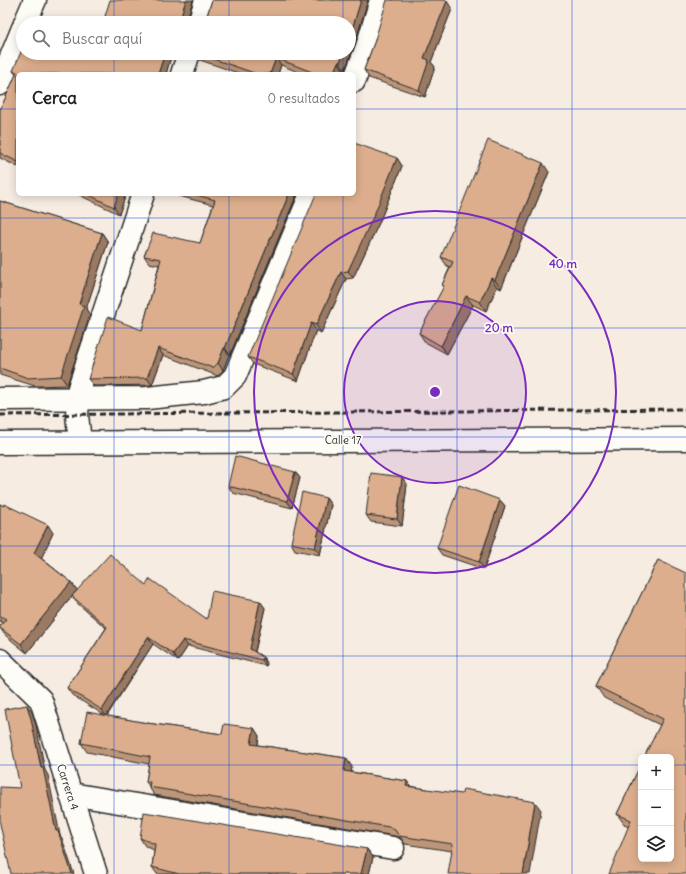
<!DOCTYPE html>
<html lang="es">
<head>
<meta charset="utf-8">
<style>
  body { margin:0; font-family:Delius,sans-serif; background:#f6f6f6; color:#222 }
  .controls { position:absolute; right:12px; bottom:12px; display:grid; overflow:hidden; border-radius:6px; box-shadow:0 2px 10px #0003 }
  .controls button { width:36px; height:36px; display:grid; place-items:center; padding:0; border:0; border-bottom:1px solid #e0e0e0; background:#fff; color:#222; font:20px sans-serif }
  .list { margin:0; padding:0; list-style:none }
  h2 { display:flex; justify-content:space-between; align-items:center; height:52px; margin:0; padding:0 16px; font-size:17px }
  h2 small { font-size:13px; font-weight:400; color:#767676 }
  .icon { flex:none; width:22px; height:22px; fill:none; stroke:currentColor; stroke-width:2; stroke-linecap:round; stroke-linejoin:round }
  .map { position:relative; flex:none; width:686px; height:874px; overflow:hidden }
  .search { position:absolute; background:#fff; box-shadow:0 2px 10px #0003; left:16px; top:16px; width:340px; height:44px; display:flex; align-items:center; gap:10px; box-sizing:border-box; padding:0 14px; border-radius:22px; color:#767676; font-size:15px }
  .panel { position:absolute; background:#fff; box-shadow:0 2px 10px #0003; left:16px; top:72px; width:340px; height:124px; border-radius:6px }
  .map>svg:first-child { display:block }
</style>
</head>
<body>
<div class="map">
<svg width="686" height="874" viewBox="0 0 686 874">
  <rect width="100%" height="100%" fill="#f6ece2"/>
  <filter id="ink" filterUnits="userSpaceOnUse"><feTurbulence type="fractalNoise" baseFrequency=".025" numOctaves="2"/><feDisplacementMap in="SourceGraphic" scale="8" xChannelSelector="R" yChannelSelector="G"/><feConvolveMatrix kernelMatrix="1 2 1 2 8 2 1 2 1" color-interpolation-filters="sRGB"/></filter>
  <g filter="url(#ink)">
    <g fill="none" stroke-linecap="round" stroke-linejoin="round">
      <!-- minor casing -->
      <g stroke="#2b2b2b" stroke-width="25">
        <g id="minor">
          <polyline points="25,23 35,0"/>
          <polyline points="199,23 206,0"/>
          <polyline points="182,74 189,53"/>
          <polyline points="354,81 367,47 381,0"/>
          <polyline points="0,84 23,28"/>
          <polyline points="0,399 147,398 204,392 224,387 235,376 311,194"/>
          <polyline points="80,442 77,415 79,388 143,194"/>
          <polyline points="0,443 686,439"/>
          <polyline points="0,660 41,700 96,874"/>
          <polyline points="71,794 393,848"/>
        </g>
      </g>
      <!-- minor -->
      <use href="#minor" stroke="#fdfcf7" stroke-width="22"/>
      <!-- rail -->
      <polyline stroke="#2b2b2b" stroke-width="3" stroke-dasharray="6 3" stroke-linecap="butt" points="0,415 686,409"/>
    </g>
    <!-- wall -->
    <g fill="#bd9679" stroke="#2b2b2b">
      <polygon points="212,0 368,0 355,43 345,70 343,69 341,74 303,74 281,65 278,74 241,74 200,60 195,53"/>
      <polygon points="452,9 431,62 435,67 425,97 369,78 364,70 374,43"/>
      <polygon points="23,53 172,53 166,74 18,74 18,167 0,158 0,110 16,75 13,71"/>
      <polygon points="397,158 402,166 379,223 353,278 346,279 321,333 316,330 298,381 253,364 248,357"/>
      <polygon points="549,172 501,289 497,287 486,311 473,305 447,354 425,342 419,333 444,287 442,285 450,267 447,266 441,257"/>
      <polygon points="77,194 126,194 119,214"/>
      <polygon points="171,194 297,194 230,355 229,355 223,370 218,376 163,355 152,385 94,386 88,379 142,330 159,265 149,263 144,256 200,243 213,205"/>
      <polygon points="0,201 102,233 108,242 86,309 90,315 67,385 35,386 0,375"/>
      <polygon points="295,472 300,478 292,508 233,493 228,486"/>
      <polygon points="402,477 407,484 402,526 371,522 366,515"/>
      <polygon points="326,498 331,505 320,555 295,550 291,543"/>
      <polygon points="500,500 505,506 484,569 442,555 437,548"/>
      <polygon points="0,504 53,533 41,558 71,582 77,590 27,653 5,635 0,628 0,626 3,623 0,621"/>
      <polygon points="658,560 686,874 628,827 625,825 617,814 660,725 604,698 596,686"/>
      <polygon points="146,585 207,619 260,601 265,608 255,652 263,657 267,664 266,666 188,646 178,661 153,644 107,716 147,723 222,734 254,728 259,736 258,745 346,758 352,767 351,772 407,781 410,786 541,810 452,851 405,844 401,838 395,836 154,795 149,787 149,786 146,782 149,764 87,752 81,743 104,715 72,695 67,688 106,628 77,603 72,596"/>
      <polygon points="140,838 367,849 373,857 369,874 157,874 152,867 154,850 145,846"/>
    </g>
    <!-- shaded-wall -->
    <g fill="#9a7a63" stroke="#2b2b2b">
      <polygon points="186,0 193,0 187,19 187,23 184,23 182,18 182,12"/>
      <polygon points="361,0 368,0 355,43 345,70 340,62 343,53 349,53 349,39"/>
      <polygon points="447,1 452,9 431,62 435,67 425,97 419,90 424,58"/>
      <polygon points="165,53 172,53 166,74 158,74"/>
      <polygon points="276,58 281,65 278,74 270,74"/>
      <polygon points="338,62 343,69 341,74 333,74"/>
      <polygon points="397,158 402,166 379,223 353,278 348,271"/>
      <polygon points="543,163 549,172 501,289 495,280"/>
      <polygon points="118,194 126,194 119,214 114,207"/>
      <polygon points="289,194 297,194 230,355 225,348"/>
      <polygon points="102,233 108,242 86,309 90,315 67,385 61,376 79,304"/>
      <polygon points="341,272 346,279 321,333 316,325"/>
      <polygon points="491,278 497,287 486,311 480,302"/>
      <polygon points="466,296 473,305 447,354 441,346"/>
      <polygon points="311,323 316,330 298,381 293,374"/>
      <polygon points="158,348 163,355 152,385 147,378"/>
      <polygon points="224,348 229,355 223,370 218,363"/>
      <polygon points="295,472 300,478 292,508 287,501"/>
      <polygon points="402,477 407,484 402,526 397,519"/>
      <polygon points="326,498 331,505 320,555 315,548"/>
      <polygon points="500,500 505,506 484,569 479,562"/>
      <polygon points="48,525 53,533 40,561 34,553"/>
      <polygon points="71,582 77,590 27,653 21,644"/>
      <polygon points="260,601 265,608 254,655 250,649"/>
      <polygon points="148,637 153,644 106,716 102,710"/>
      <polygon points="183,640 188,646 178,661 173,654"/>
      <polygon points="263,657 267,664 266,666 262,660"/>
      <polygon points="27,705 32,712 36,725 45,770 48,775 60,835 62,838 74,874 72,874 56,831"/>
      <polygon points="254,728 259,736 257,752 251,744"/>
      <polygon points="346,758 352,767 350,779 344,771"/>
      <polygon points="407,781 412,789 406,786"/>
      <polygon points="535,802 541,810 530,874 523,874"/>
      <polygon points="367,849 373,857 369,874 361,874"/>
    </g>
    <!-- building -->
    <g fill="#dcae8d" stroke="#2b2b2b">
      <polygon points="110,0 186,0 182,12 182,18 184,23 103,23"/>
      <polygon points="212,0 361,0 349,39 349,23 204,23 206,19"/>
      <polygon points="387,0 444,0 447,1 424,58 429,60 419,90 364,70 374,43"/>
      <polygon points="34,19 45,23 33,23"/>
      <polygon points="23,47 23,53 165,53 158,74 18,74 18,162 0,153 0,110 17,72 13,71"/>
      <polygon points="196,53 343,53 340,62 338,62 333,74 317,74 276,58 270,74 257,74"/>
      <polygon points="488,140 543,163 495,280 491,278 480,302 466,296 441,346 419,333 444,286 442,285 453,262 441,257"/>
      <polygon points="354,143 397,158 374,215 348,271 341,272 316,325 311,323 293,374 248,357 316,194 354,194"/>
      <polygon points="87,194 118,194 114,207"/>
      <polygon points="193,194 289,194 225,348 224,348 218,363 213,368 158,348 147,378 88,379 108,317 142,330 161,259 144,256 153,233 200,243 215,200"/>
      <polygon points="0,201 102,233 79,304 84,306 61,376 28,378 0,368"/>
      <polygon points="235,456 295,472 287,501 228,486"/>
      <polygon points="371,473 402,477 397,519 366,515"/>
      <polygon points="459,485 500,500 479,562 437,548"/>
      <polygon points="302,492 326,498 315,548 291,543"/>
      <polygon points="0,504 4,506 4,504 48,525 34,553 71,582 21,644 0,628 0,626 6,619 0,616"/>
      <polygon points="110,554 146,585 150,579 207,619 212,591 260,601 250,649 263,657 262,660 183,640 173,654 148,637 102,710 67,688 107,627 72,596"/>
      <polygon points="658,560 686,573 686,874 609,874 631,820 617,814 641,764 641,859 671,859 671,757 644,757 663,719 596,686"/>
      <polygon points="27,705 31,719 41,768 43,768 56,831 58,831 72,874 11,874 0,824 0,787 20,788 5,709"/>
      <polygon points="87,712 147,723 222,734 224,724 254,728 251,744 346,758 344,771 407,781 406,786 462,794 463,789 535,802 523,874 448,874 453,844 399,836 395,830 389,827 149,787 150,782 146,782 150,757 81,743"/>
      <polygon points="144,812 367,849 361,874 179,874 152,867 155,844 140,838"/>
    </g>
  </g>
  <!-- grid -->
  <path fill="none" stroke="#1d4ed8" stroke-width="1" stroke-opacity="0.55" d="M114,0V23M229,0V23M343,0V23M457,0V874M572,0V874M114,53V74M229,53V74M343,53V74M0,109H18M354,109H686M114,194V874M229,194V874M343,194V874M0,218H686M0,328H686M0,437H686M0,546H686M0,656H686M0,765H641M671,765H686"/>
  <!-- distance rings -->
  <circle cx="435" cy="392" r="91" fill="#7b2cbf" fill-opacity=".12"/>
  <g fill="none" stroke="#7b2cbf" stroke-width="2">
    <circle cx="435" cy="392" r="91"/>
    <circle cx="435" cy="392" r="181"/>
  </g>
  <g text-anchor="middle" dominant-baseline="central" stroke-width="3.5" stroke-linejoin="round" paint-order="stroke">
    <!-- street labels -->
    <g font-size="11" fill="#2b2b2b" stroke="#fdfcf7">
      <text x="343" y="440">Calle 17</text>
      <text transform="translate(68 787) rotate(72)">Carrera 4</text>
    </g>
  </g>
  <circle cx="435" cy="392" r="6" fill="#7b2cbf" stroke="#fdfcf7" stroke-width="2"/>
  <g font-size="12" text-anchor="middle" font-weight="bold" fill="#7b2cbf" stroke="#fdfcf7" stroke-width="3.5" stroke-linejoin="round" paint-order="stroke">
    <text x="563" y="268">40 m</text>
    <text x="499" y="332">20 m</text>
  </g>
</svg>
<div class="controls">
<button>+</button>
<button>−</button>
<button><svg class="icon" aria-label="layers" viewBox="0 0 24 24"><path d="M12 4l9 5-9 5-9-5zM3 14l9 5 9-5"/></svg></button>
</div>
<div class="search"><svg class="icon" aria-label="search" viewBox="0 0 24 24"><circle cx="10" cy="10" r="6"/><path d="M15 15l6 6"/></svg>Buscar aquí</div>
<section class="panel">
<h2>Cerca<small>0 resultados</small></h2>
<ul class="list">
</ul>
</section>
</div>
</body>
</html>
